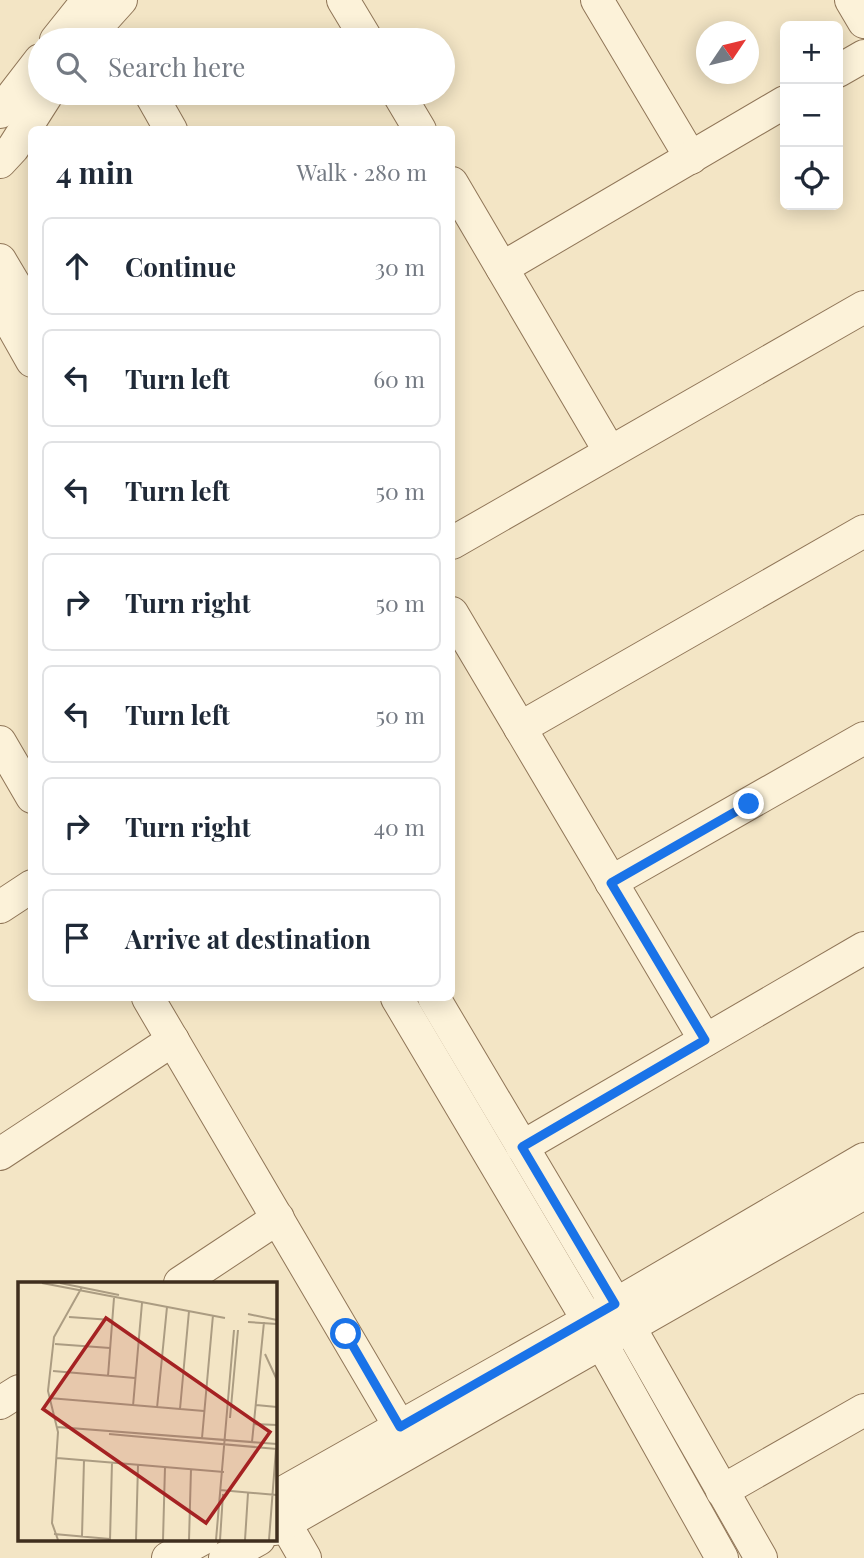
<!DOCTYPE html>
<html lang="en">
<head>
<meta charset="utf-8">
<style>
  body { margin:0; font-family:"Playfair Display",serif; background:#f6f6f7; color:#1f2937 }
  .controls { position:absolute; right:21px; top:21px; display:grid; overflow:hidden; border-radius:10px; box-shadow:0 4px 18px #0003 }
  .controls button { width:63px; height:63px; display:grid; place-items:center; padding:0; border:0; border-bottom:2px solid #e0e1e3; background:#fff; color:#1f2937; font:35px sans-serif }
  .compass { position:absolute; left:696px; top:21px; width:63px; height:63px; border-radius:50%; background:#fff; box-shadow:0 4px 18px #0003; rotate:55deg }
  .stop { position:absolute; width:21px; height:21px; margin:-16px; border:5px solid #1a73e8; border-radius:50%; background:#fff }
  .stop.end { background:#1a73e8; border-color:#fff; box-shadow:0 2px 7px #0008 }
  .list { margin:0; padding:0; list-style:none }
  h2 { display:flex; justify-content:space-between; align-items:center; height:91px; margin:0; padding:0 28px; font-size:30px }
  h2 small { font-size:23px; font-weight:400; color:#747a83 }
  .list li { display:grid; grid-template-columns:46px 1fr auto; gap:21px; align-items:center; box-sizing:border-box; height:98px; margin:0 14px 14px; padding:0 14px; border:2px solid #e0e1e3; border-radius:10px }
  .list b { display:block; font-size:26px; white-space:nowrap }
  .list em { font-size:23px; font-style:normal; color:#747a83 }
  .icon { flex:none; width:38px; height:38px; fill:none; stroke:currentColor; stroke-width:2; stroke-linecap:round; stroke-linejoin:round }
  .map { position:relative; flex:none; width:864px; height:1558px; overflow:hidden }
  .search { position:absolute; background:#fff; box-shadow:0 4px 18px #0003; left:28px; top:28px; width:427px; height:77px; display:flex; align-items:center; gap:18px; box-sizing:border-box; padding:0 24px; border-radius:38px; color:#747a83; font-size:26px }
  .panel { position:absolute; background:#fff; box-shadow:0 4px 18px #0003; left:28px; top:126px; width:427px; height:875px; border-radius:10px }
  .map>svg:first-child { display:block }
</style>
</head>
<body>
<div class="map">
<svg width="864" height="1558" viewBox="0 0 864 1558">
  <rect width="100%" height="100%" fill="#f3e5c5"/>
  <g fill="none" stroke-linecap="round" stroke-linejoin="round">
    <!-- street casing -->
    <g stroke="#907658" stroke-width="34">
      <g id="street">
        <polyline points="343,0 367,40"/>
        <polyline points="597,0 691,158"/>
        <polyline points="851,0 864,22"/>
        <polyline points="56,40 88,0"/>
        <polyline points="85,40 121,0"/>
        <polyline points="838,71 864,56"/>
        <polyline points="150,93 171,130"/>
        <polyline points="398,93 420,130"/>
        <polyline points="0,112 40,60"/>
        <polyline points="0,162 13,148 48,93"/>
        <polyline points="452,183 610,452"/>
        <polyline points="0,260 32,314"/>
        <polyline points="502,268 785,102"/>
        <polyline points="0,304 32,361"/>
        <polyline points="452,543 864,307"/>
        <polyline points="452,613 705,1040"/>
        <polyline points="520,728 864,531"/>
        <polyline points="0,742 32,797"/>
        <polyline points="611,882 864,738"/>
        <polyline points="0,907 32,886"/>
        <polyline points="148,998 411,1446"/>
        <polyline points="397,998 602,1344 722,1558"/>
        <polyline points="434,998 630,1328 761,1558"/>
        <polyline points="522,1147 864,948"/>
        <polyline points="0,1154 173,1040"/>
        <polyline points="180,1283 278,1218"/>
        <polyline points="0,1403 19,1391"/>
        <polyline points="722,1491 864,1410"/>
        <polyline points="275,1497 587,1321 864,1159"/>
        <polyline points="275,1506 305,1558"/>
        <polyline points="275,1529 864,1193"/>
        <polyline points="168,1558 202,1539"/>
        <polyline points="225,1558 259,1539"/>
      </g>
    </g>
    <!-- street -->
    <use href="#street" stroke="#fcf2d9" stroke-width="32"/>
  </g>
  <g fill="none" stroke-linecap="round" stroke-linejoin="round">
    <!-- route -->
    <polyline stroke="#1a73e8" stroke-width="9" points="346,1334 400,1427 615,1304 522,1147 705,1040 611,883 749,804"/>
  </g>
  <!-- overview -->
  <g transform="translate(18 1282)">
    <rect width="259" height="259" fill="#f3e5c5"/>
    <path fill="none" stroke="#ab9c82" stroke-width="2" d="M24,1L207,36M42,1L101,13M230,32L259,38M51,35L94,38M230,40L259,42M37,62L92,66M247,72L259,98M35,89L117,96M90,94L96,16M31,116L186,129M238,123L259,125M115,124L124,21M139,126L149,25M162,127L171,29M212,136L220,48M236,142L259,143M39,145L259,162M91,152L259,167M184,156L195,33M234,160L246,40M39,176L206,190M202,208L259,213M36,252L92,257M64,254L66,178M40,258L34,241L40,150L30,109L36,55L64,5M92,258L94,180M118,258L120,183M145,258L147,185M171,258L173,187M198,258L216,48M202,258L205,212M227,258L230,211M251,258L258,167"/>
    <path fill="#a52223" fill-opacity="0.15" stroke="#a52223" stroke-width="3.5" d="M88,36L252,150L188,241L25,127Z"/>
    <rect width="259" height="259" fill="none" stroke="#3f2e1e" stroke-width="3.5"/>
  </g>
</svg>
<div class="controls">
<button>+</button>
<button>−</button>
<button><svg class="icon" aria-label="locate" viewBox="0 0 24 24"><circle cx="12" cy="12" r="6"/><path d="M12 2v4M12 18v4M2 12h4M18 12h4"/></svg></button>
</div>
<svg class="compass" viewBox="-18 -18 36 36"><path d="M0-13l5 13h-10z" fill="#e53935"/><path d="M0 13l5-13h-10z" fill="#747a83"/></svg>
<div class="stop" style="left:346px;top:1334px"></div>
<div class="stop end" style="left:749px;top:804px"></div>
<div class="search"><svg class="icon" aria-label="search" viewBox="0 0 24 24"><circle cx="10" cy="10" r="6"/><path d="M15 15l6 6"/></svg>Search here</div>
<section class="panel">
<h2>4 min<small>Walk · 280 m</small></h2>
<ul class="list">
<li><svg class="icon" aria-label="ahead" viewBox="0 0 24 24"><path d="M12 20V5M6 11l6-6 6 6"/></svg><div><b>Continue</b></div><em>30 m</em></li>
<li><svg class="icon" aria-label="left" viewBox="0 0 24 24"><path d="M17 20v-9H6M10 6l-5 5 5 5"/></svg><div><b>Turn left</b></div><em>60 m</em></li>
<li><svg class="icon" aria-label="left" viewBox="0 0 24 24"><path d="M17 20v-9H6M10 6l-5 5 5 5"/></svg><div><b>Turn left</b></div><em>50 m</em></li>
<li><svg class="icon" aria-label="right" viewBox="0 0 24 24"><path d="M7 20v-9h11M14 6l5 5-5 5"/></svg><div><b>Turn right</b></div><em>50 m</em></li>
<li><svg class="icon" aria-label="left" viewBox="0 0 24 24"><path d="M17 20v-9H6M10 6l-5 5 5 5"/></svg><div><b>Turn left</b></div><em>50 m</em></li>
<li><svg class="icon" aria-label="right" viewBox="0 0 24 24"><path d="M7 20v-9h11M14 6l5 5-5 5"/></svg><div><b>Turn right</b></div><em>40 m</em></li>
<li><svg class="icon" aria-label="arrive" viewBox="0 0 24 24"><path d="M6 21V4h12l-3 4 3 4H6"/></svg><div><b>Arrive at destination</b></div></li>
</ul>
</section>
</div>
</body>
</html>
